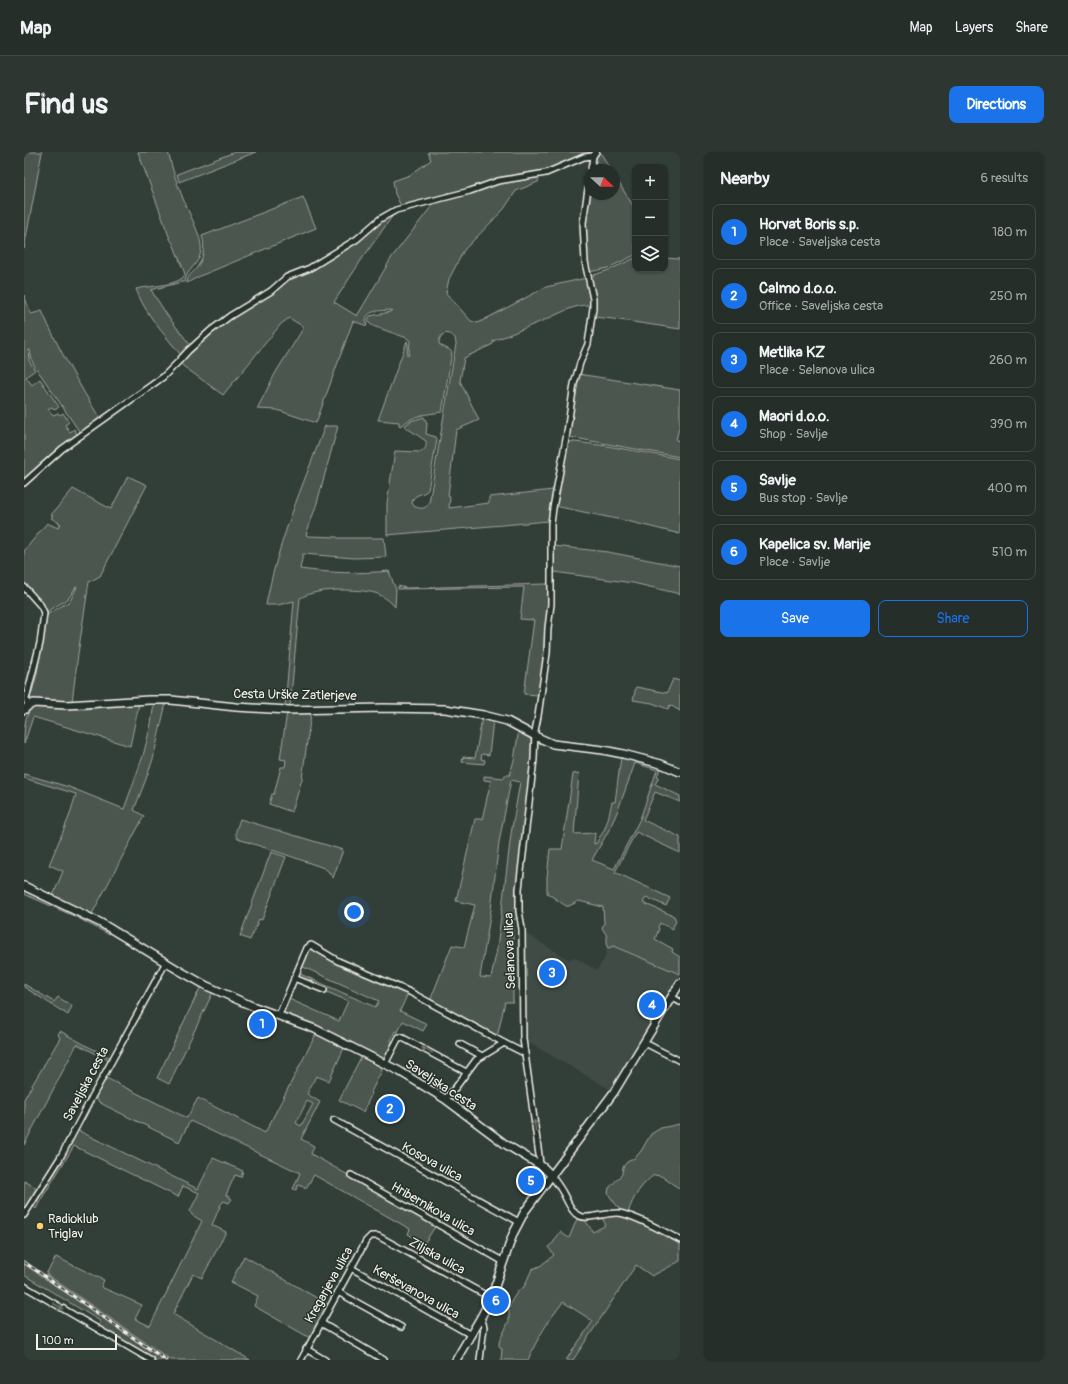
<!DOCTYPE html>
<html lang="en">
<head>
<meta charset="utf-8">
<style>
  body { margin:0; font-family:Pangolin,sans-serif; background:#2e3632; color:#f1f3f6 }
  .controls { position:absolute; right:12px; top:12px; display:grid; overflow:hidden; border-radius:8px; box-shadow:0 1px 3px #0004 }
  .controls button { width:36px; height:36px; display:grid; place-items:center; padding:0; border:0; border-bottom:1px solid #424a47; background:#262e2a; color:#f1f3f6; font:20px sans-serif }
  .compass { position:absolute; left:560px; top:12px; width:36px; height:36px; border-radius:50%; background:#262e2a; box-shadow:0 1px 3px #0004; rotate:112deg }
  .scale { position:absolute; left:12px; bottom:10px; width:81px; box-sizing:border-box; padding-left:4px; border:2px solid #f4f1e8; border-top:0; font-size:11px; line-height:14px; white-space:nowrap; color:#f4f1e8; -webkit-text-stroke:3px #26332d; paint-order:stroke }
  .you { position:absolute; left:330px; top:760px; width:14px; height:14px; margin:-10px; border:3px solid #fff; border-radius:50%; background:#1a73e8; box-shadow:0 0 0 6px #1a73e833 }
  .badge { display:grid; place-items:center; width:26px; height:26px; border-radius:50%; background:#1a73e8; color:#fff; font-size:13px; font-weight:700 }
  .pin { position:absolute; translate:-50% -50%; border:2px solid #fff; box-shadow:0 1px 4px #0006 }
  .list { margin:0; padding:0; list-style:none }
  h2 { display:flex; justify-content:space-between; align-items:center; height:52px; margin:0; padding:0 16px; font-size:17px }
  h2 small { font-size:13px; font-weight:400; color:#a4a8a8 }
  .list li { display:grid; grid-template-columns:26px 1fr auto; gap:12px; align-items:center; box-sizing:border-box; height:56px; margin:0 8px 8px; padding:0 8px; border:1px solid #424a47; border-radius:8px }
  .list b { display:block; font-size:15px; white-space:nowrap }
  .list p { margin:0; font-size:13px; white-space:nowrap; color:#a4a8a8 }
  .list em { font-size:13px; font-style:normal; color:#a4a8a8 }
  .actions { display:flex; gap:8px; padding:12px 16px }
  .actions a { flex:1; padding:9px 0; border:1px solid #1a73e8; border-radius:8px; text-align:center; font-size:14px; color:#1a73e8 }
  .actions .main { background:#1a73e8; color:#fff }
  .icon { flex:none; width:22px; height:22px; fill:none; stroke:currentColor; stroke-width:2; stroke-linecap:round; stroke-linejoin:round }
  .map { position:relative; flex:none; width:656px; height:1208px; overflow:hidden; border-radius:8px }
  header { display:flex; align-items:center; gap:24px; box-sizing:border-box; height:56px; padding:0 20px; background:#262e2a; border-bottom:1px solid #424a47 }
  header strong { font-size:19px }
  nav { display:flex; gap:22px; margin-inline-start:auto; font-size:14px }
  .intro { display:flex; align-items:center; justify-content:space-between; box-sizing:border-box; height:96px; padding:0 24px }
  h1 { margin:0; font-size:28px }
  .button { padding:10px 18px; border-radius:8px; background:#1a73e8; color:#fff; font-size:14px; font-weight:700 }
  main { display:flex; gap:24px; padding:0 24px }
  aside { flex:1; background:#262e2a; border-radius:8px; box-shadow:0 1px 3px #0004 }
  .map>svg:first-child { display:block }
</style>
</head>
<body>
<header>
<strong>Map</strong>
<nav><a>Map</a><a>Layers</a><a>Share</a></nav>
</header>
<div class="intro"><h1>Find us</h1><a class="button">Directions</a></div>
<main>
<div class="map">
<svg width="656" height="1208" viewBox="0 0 656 1208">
  <rect width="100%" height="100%" fill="#323e38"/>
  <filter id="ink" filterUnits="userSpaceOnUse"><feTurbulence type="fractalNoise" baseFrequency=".025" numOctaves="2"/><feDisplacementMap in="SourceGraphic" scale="8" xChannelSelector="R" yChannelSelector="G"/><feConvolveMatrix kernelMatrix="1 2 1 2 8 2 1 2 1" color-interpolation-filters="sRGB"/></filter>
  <g filter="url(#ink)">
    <!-- built -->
    <g fill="#404b44">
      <polygon points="501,781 546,808 549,805 573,818 581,806 583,795 585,795 589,794 656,822 656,824 648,840 589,939 502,889"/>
      <polygon points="0,1107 147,1208 139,1208 0,1112"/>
    </g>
    <!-- green -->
    <g fill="#4c564f" stroke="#a0a49c" fill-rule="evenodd">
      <polygon points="0,0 18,0 0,97"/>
      <path d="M114,0H144C148,15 152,30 158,44C163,58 179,85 177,99C175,113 161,119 161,130H158L127,138L143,163L167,194L157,203C140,182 121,162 112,137C123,134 157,134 161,122L149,91L146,87Z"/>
      <polygon points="211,0 232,0 155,30 153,22"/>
      <polygon points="404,0 566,0 521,20 471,28 446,37 377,54 371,42 369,29 386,23 407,8"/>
      <polygon points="574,0 576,0 587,18 568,18 570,6"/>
      <path d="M515,23V27L514,30L492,39L480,57L440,98L425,127L422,141L447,169L454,171L522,135L562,126L566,140L567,153C549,152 534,163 518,169C501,176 485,183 469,189V192L440,206L436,229L455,268L432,278L424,344L426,345L425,356L465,351V345L529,338L525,369L363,383V351L371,299L397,300C401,298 403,294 402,289L380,274L387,269L400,265L403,271L402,282L412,285L413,287L404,338C398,344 389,341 388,351L390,354C396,357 401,358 405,351L432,192L431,186C424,178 415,181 415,192C419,196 425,196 428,200L418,260C398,263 393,262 376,274L375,273V270L354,268L383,189L384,193L383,203H385L386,189L383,186L349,174L345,171L344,168L346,164L366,160L368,158C356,159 338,157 343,174L329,169L292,271L253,258L233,257L252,220L280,175L265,166L257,172L199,243L159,214L157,211L158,207L194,174L261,129L372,59L338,107L310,150L333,164L368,105L411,50L474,30Z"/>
      <polygon points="590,23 611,57 611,103 584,116 565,120 562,102 561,68 566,31 566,42 590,42"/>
      <path d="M279,45L292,76L176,124L163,131C163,125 167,122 171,118C179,108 182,96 178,84Z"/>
      <polygon points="611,106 611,117 641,117 641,106 656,107 656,177 589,167 569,165 566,126 570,123 585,118"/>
      <path d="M0,143L7,162L18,159C35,198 55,233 77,268L57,281L55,279L10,213L8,209L6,198H4L5,209L11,218L2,225L8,233L16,227L35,255L31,258L28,255L24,257L29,263L34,261L36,263L39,261L45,270L41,273L46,280L50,277L53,282L52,284L0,329Z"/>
      <polygon points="554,222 656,238 656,272 652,288 656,289 656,305 545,285 544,284"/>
      <path d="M301,274H314L293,351L282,383L284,384L313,385L314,386H360L362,405L330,406L279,402L276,417C306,421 335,422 365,419L372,438L371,455C367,450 362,446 356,443C346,437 306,437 294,440C287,441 282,443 276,446L266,555H261L270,449L254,453H242C253,392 279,333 301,274Z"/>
      <polygon points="543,289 583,294 656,307 656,382 607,370 531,354"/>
      <polygon points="104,324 123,333 76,424 65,430 54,502 48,550 6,547 13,522 21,467 24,462 46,449 53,435 52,435 44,447 22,460 0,433 0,399 23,371 34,376 37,372 27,366 29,364 27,363 49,337 87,357"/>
      <polygon points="529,394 584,400 656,414 656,442 609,431 530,420"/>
      <polygon points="523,432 525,432 525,452 521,483 518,521 515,543 500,542 510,468 496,467 500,435 374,437 374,434 382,436"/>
      <polygon points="649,527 656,529 656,559 646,553 644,557 628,551 609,548 612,535 643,541"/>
      <polygon points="130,551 142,551 129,607 122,627 110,658 120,664 68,762 29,744 39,719 25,713 45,665 52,642 0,626 0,622 45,635 100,657 119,604 127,572"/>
      <path d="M115,552L106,594L9,565L0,592C0,581 0,561 9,555L61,557Z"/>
      <polygon points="263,560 287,561 278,627 268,660 245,652 248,642 250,642 257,615 261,615 262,608 256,607"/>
      <polygon points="458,566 469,568 465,603 458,602 457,607 461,608 460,612 438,610 439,605 451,606"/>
      <path d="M495,577C503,583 509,586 508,597L505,641L493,727V766L489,768V850H481L473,885L406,849L428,793L440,795L451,753L432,749L451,667H458L467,629L460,628V624L480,626L481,623H486L490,608ZM487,628L496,630L487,682L473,797L467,826L456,825L467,758L475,690Z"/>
      <path d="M597,605L637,616L633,624L635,625L631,632L656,644V650L631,640L619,668L656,685V701L612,680L591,720L646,746L642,754L622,745L619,751L650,764L652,769L648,777L636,771L634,775L635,777L631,787L649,797L648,800L656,805V822L589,794L585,796L583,795V784L578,776L580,771L579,755L555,749L545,754H542L523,741V725L526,697H538L549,622L555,621L550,682L571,681L570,692L573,691L575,685H576C583,675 585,663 588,650H591ZM611,611L633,618L616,667L590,717L568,708L586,676L594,658Z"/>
      <path d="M216,667L319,698L309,726L304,719L300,716L260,702L214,687C209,681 214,674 216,667Z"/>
      <polygon points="247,700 262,705 238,768 235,767 226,788 216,784"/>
      <polygon points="0,738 36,754 86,779 84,782 52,765 0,742"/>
      <polygon points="286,795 384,841 376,859 403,872 399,879 379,869 374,880 371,879 367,888 368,890 361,908 292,874 259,861 263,848 265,847 315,869 324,849 272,827 274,821 351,855 355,849 277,814 284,797"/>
      <polygon points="0,832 30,850 34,845 48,854 44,863 0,835"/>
      <polygon points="177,834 189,840 145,932 133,926"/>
      <polygon points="36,879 63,894 87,906 85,910 82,907 53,892 0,993 0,947 36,886 34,882"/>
      <path d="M292,882H295L320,894V896L305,929L292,924L283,942L296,950L277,987L290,994L287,1002L412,1073L400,1092L384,1082L386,1077L290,1023L282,1036L274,1033L272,1038L269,1037L276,1021L166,969L155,990L82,954L75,950L71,944L80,925L163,966L174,946L241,981ZM283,949L289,952L277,974L272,971Z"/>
      <polygon points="338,903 360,914 347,940 348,941 339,960 315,948"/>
      <path d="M656,972V1037L637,1024L630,1023C617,1033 609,1045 604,1061L597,1059L587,1046L584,1041L585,1036L598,1022L599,1015L603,1010L611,1006L617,999L627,982L637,976Z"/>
      <polygon points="53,978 174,1037 189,1006 219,1019 217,1025 211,1023 202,1043 208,1047 205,1051 200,1049 197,1052 188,1073 202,1080 178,1126 169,1122 149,1162 226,1208 147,1208 22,1122 32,1105 80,1128 77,1135 118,1153 111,1167 126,1174 178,1069 168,1063 166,1059 175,1041 159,1034 154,1045 50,994 15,1051 12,1057 10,1055 9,1053"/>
      <polygon points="0,1029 15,1037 0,1060"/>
      <path d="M589,1062L603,1065L656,1090V1109L628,1124L612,1113L549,1208H542L569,1169L539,1150C525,1168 513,1186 504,1208H477L478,1197L475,1194V1190L485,1169V1158L488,1148L494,1139L500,1135L508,1117L516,1114L530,1103L524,1095L529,1091L536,1080L545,1086L553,1067L561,1068L569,1080L582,1073L578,1066Z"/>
      <polygon points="220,1104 305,1153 286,1186 230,1154 234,1144 207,1130"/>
      <polygon points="0,1112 139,1208 129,1208 75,1175 76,1169 0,1123"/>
    </g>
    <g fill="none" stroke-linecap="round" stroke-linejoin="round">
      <!-- street casing -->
      <g stroke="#f4f1e8" stroke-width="8">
        <g id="street">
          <polyline points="567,18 569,4 572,0"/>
          <polyline points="0,331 38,297 139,225 153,211 164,199 186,179 206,164 247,139 263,125 286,116 333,87 356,67 372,58 446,39 474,29 522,21 560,5 569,4"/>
          <polyline points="0,435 17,454 20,461 16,491 2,547 4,554"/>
          <polyline points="270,826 300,838"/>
          <polyline points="648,845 656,850"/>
          <polyline points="255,863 283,796 287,793 314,809 386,840 480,891"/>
          <polyline points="621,891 656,909"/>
          <polyline points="436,892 458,904"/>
          <polyline points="361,912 375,885 379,886 442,920"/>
          <polyline points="421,947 432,935 452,908 480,891 500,901"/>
          <polyline points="310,968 495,1070"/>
          <polyline points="516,1013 515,1003 499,887 498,777 495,759 495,737 510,607 511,579 514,564 523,501 524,476 527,452 527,372 529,356 542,287 550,232 556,211 564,192 569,156 569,147 561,110 559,71 566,23"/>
          <polyline points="327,1023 480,1110"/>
          <path d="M527,1023C531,1029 536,1035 539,1041C543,1048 546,1057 552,1062C561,1070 581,1060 594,1061C609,1062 641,1080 656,1088"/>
          <polyline points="0,1063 36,1006 68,945 142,810"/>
          <polyline points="327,1116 447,1183"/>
          <polyline points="0,1134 127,1208"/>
          <polyline points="314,1140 377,1175"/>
          <polyline points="297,1171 360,1208"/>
          <polyline points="282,1197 301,1208"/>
          <polyline points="277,1208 342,1089 347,1084 354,1084 467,1146"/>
          <polyline points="456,1208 460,1175 457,1165"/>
        </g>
      </g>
      <!-- secondary casing -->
      <g stroke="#f4f1e8" stroke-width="10">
        <g id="secondary">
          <polyline points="0,558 4,554 10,551 42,553 125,548 147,548 212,555 264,558 360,556 421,557 459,563 483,569 511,584 529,592 579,598 599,602 637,612 656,620"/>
          <polyline points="0,734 77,771 156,819 183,834 228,854 291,877 375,919 421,947 481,992 519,1015 527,1023"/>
          <polyline points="432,1208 457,1165 467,1146 489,1082 501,1059 590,940 656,831"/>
        </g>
      </g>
      <!-- street -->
      <use href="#street" stroke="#26332d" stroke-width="5"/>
      <!-- secondary -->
      <use href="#secondary" stroke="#26332d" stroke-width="7"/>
      <!-- rail casing -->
      <g stroke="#f4f1e8" stroke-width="3">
        <polyline id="rail" points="0,1110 142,1208"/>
      </g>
      <!-- rail -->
      <use href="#rail" stroke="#26332d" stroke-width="1.5" stroke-dasharray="4.5" stroke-linecap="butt"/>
    </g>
    <!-- one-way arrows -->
    <defs><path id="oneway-shaft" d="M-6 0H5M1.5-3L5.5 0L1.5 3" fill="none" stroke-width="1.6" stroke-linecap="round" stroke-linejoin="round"/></defs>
    <g stroke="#6e766e">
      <use href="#oneway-shaft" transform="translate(403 898) rotate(-152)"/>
      <use href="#oneway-shaft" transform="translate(511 974) rotate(-98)"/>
      <use href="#oneway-shaft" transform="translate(34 1154) rotate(30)"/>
    </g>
  </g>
  <!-- markers -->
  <circle fill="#ffd166" stroke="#26332d" stroke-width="1.5" cx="16" cy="1074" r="4"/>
  <g text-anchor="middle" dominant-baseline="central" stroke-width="3" stroke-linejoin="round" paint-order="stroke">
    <!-- street labels -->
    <g font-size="13" fill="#f4f1e8" stroke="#26332d">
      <text transform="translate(271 543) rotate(1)">Cesta Urške Zatlerjeve</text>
      <text transform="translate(486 799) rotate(-92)">Selanova ulica</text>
      <text transform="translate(62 932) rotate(-62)">Saveljska cesta</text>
      <text transform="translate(417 933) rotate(33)">Saveljska cesta</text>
      <text transform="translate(408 1010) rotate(29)">Kosova ulica</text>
      <text transform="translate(409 1057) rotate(30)">Hribernikova ulica</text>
      <text transform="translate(413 1104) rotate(29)">Ziljska ulica</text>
      <text transform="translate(305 1133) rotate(-61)">Kregarjeva ulica</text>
      <text transform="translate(392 1140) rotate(29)">Kerševanova ulica</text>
    </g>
    <!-- poi labels -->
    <g font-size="13" fill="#f4f1e8" stroke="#26332d" text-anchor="start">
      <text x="24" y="1067">Radioklub<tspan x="24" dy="15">Triglav</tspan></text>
    </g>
  </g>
</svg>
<div class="controls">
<button>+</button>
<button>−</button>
<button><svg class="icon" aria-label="layers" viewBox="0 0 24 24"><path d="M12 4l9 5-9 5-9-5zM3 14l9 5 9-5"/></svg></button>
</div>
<svg class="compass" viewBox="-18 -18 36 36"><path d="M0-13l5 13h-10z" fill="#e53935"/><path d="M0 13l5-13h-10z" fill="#a4a8a8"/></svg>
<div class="scale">100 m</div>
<div class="you"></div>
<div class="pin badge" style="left:238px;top:872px">1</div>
<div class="pin badge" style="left:366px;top:957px">2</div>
<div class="pin badge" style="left:528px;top:821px">3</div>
<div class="pin badge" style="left:628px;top:853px">4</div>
<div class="pin badge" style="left:507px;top:1029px">5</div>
<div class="pin badge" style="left:472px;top:1149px">6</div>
</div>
<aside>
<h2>Nearby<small>6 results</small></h2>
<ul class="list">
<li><span class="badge">1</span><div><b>Horvat Boris s.p.</b><p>Place · Saveljska cesta</p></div><em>180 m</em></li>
<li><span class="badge">2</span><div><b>Calmo d.o.o.</b><p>Office · Saveljska cesta</p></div><em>250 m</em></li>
<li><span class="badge">3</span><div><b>Metlika KZ</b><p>Place · Selanova ulica</p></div><em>260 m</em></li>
<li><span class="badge">4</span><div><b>Maori d.o.o.</b><p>Shop · Savlje</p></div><em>390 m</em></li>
<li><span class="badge">5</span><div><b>Savlje</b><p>Bus stop · Savlje</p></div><em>400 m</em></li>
<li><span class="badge">6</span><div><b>Kapelica sv. Marije</b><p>Place · Savlje</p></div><em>510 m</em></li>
</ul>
<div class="actions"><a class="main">Save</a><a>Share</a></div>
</aside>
</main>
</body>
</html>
